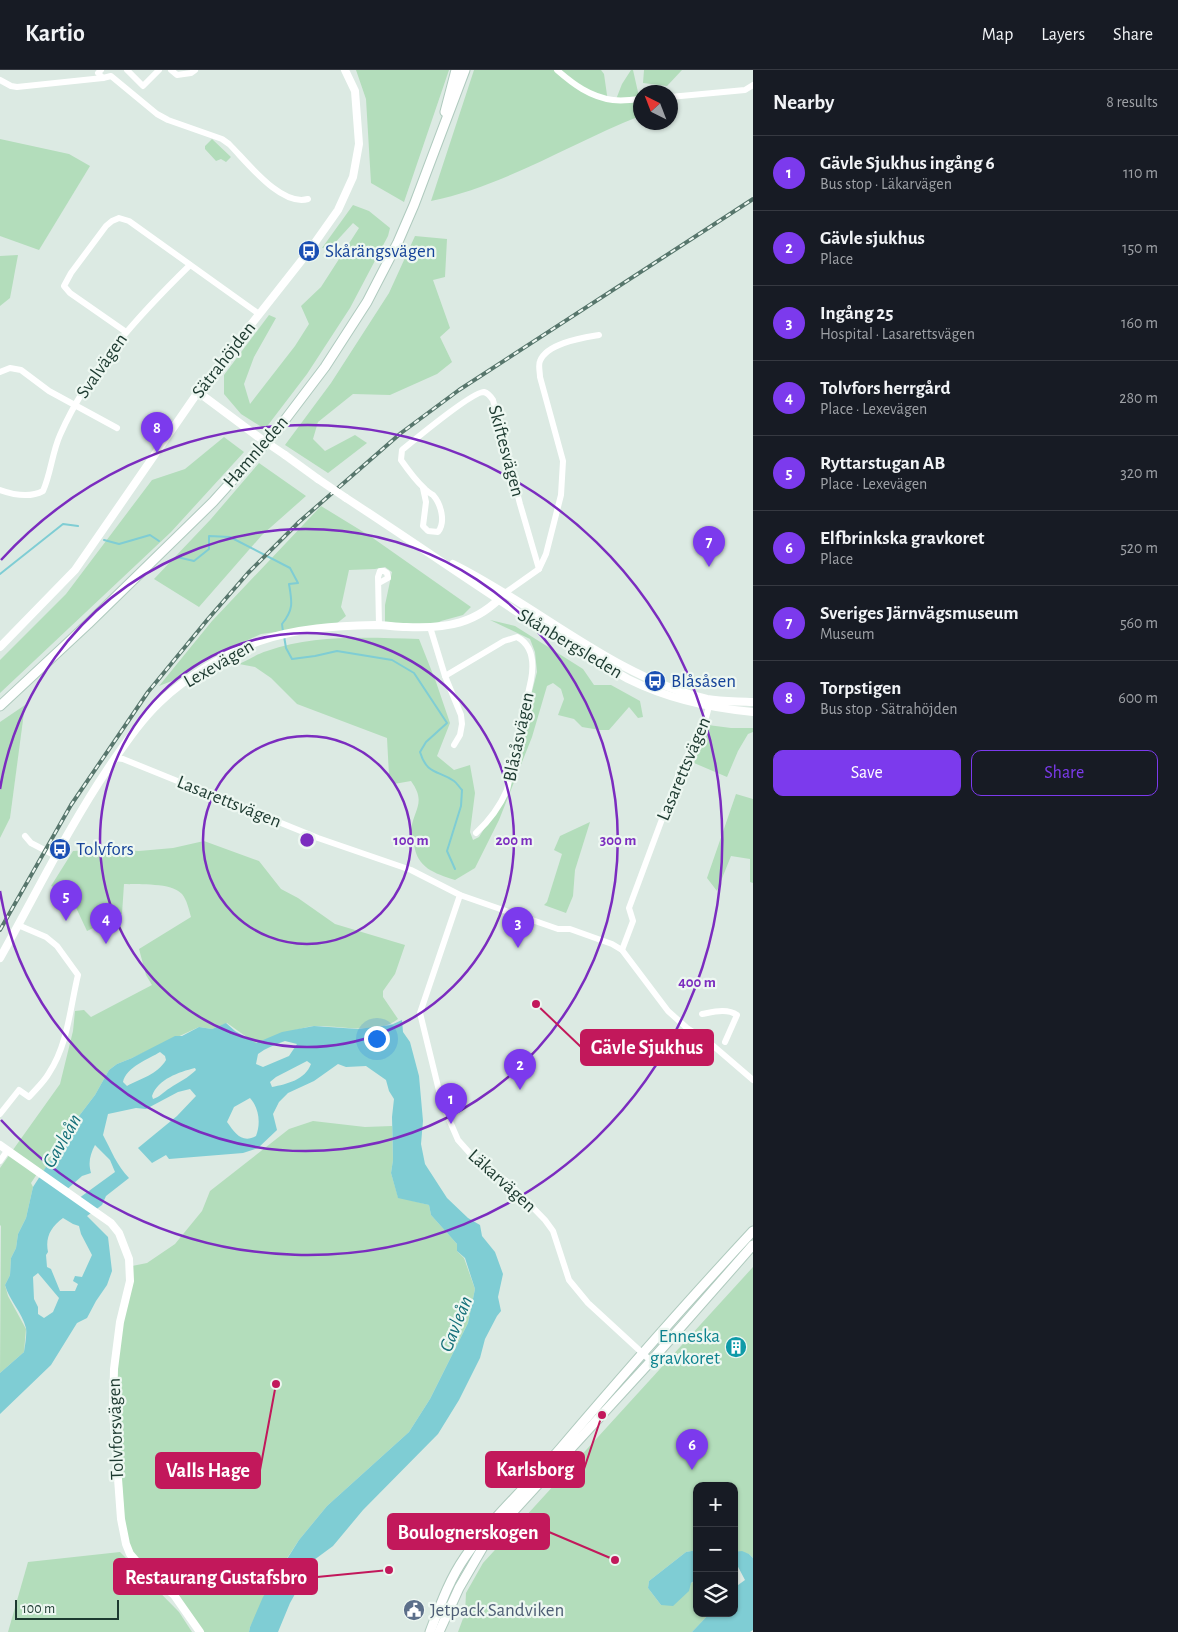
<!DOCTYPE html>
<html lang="en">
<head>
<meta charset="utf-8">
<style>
  body { margin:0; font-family:"Alegreya Sans",sans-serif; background:#20242c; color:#f1f3f6 }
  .controls { position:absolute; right:15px; bottom:15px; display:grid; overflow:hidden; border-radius:10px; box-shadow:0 1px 4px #0004 }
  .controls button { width:45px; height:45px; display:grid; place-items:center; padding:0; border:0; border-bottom:1px solid #363941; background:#171b24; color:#f1f3f6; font:25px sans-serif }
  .compass { position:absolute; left:633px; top:15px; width:45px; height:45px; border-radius:50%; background:#171b24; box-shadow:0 1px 4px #0004; rotate:318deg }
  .scale { position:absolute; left:15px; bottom:12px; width:104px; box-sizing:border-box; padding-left:5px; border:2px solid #1d3a30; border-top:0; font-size:14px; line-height:18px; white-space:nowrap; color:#1d3a30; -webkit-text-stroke:4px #edf7f1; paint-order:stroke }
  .you { position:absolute; left:376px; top:968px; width:18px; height:18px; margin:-12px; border:4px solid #fff; border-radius:50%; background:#1a73e8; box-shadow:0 0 0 8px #1a73e833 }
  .badge { display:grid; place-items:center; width:32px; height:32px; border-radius:50%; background:#7c3aed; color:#fff; font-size:16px; font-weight:700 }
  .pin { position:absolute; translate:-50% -41px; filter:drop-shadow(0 1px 2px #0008) }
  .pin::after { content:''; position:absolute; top:26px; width:18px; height:15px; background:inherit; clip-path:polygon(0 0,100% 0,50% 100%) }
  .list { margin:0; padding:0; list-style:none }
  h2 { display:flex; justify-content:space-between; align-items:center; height:65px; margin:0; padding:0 20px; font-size:21px }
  h2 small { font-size:16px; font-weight:400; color:#9ea1a6 }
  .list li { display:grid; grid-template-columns:32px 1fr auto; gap:15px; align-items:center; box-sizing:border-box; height:75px; padding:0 20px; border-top:1px solid #363941 }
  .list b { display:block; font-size:19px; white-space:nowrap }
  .list p { margin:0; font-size:16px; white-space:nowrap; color:#9ea1a6 }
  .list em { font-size:16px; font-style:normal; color:#9ea1a6 }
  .actions { display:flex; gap:10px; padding:15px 20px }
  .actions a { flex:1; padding:11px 0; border:1px solid #7c3aed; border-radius:10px; text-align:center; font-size:18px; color:#7c3aed }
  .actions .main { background:#7c3aed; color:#fff }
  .icon { flex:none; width:28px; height:28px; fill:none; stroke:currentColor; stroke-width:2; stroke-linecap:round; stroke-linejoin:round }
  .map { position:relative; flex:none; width:753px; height:1562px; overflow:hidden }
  header { display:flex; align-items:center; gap:30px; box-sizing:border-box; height:70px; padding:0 25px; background:#171b24; border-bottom:1px solid #363941 }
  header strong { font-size:24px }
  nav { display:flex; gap:28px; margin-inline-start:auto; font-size:18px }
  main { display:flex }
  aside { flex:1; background:#171b24 }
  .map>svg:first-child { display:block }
</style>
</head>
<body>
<header>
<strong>Kartio</strong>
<nav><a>Map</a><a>Layers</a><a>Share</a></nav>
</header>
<main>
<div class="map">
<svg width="753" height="1562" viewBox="0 0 753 1562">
  <rect width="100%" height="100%" fill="#dceae3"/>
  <!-- green -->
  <g fill="#b3ddbb">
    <polygon points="356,0 449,0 404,132 371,113 366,29"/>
    <path d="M474,0H601L604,4L608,32H615L622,14L631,0H633L640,31V46C571,73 505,116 431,131Z"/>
    <polygon points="644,0 682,0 667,16 643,13"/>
    <polygon points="0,69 69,84 90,96 39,180 0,166"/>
    <polygon points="212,69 231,87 226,92 221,89 216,91 205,79 205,76"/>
    <polygon points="353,135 369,141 390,158 388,166 350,238 307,304 265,359 241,344 224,324 224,305 269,245 276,248 254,287 244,314 250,334 295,276 309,254 301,236 321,217 359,158 353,153 332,176 322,178"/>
    <polygon points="415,166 447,169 445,207 433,210 450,258 440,267 452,292 437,304 390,325 353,324 318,352 313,369 325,381 355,365 367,373 328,403 285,375 331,313 389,223"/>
    <polygon points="18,185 10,228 0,236 0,186"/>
    <polygon points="224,367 244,382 171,462 0,623 0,590 66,524 152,410 185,399"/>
    <polygon points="259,393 306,426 262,465 199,537 154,509 211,449"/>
    <polygon points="321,436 370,466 471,537 463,545 441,551 430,557 385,555 385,535 392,502 385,497 375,499 349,500 341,537 346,546 336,554 261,564 215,585 177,609 159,616 212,551"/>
    <path d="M490,550L515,556L583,599L594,615H611L640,631L643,647L638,648L629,637L609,660H600L582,657L574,649L558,645L564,629L561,619L553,613L547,616L532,667L499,750L475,798L455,810C434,803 417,798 414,774C414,769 410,764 411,759C415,738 426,732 411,711L394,714L389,705L387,668L297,634L271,608L255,597L239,594C248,590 257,584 267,581C316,564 368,568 419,569L436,612L450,653L437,686L454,700L470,695L475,723L470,762L473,770L479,767L506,724L537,602L535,582L530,569Z"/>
    <polygon points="25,635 10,748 0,768 0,652"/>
    <polygon points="708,655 731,658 753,658 753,662 748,664 738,681 727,707 694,693"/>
    <polygon points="736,724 753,729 753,813 750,812 750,789 731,786 717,821 707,808"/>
    <polygon points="590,752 575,800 573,826 566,843 544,835 547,832 562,784 554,780 560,766"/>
    <path d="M204,771L259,791L281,819L298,828L335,854L405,875L395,904L383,921V927L398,949C377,966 340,955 315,956C300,957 271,968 255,973L227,953L212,959L199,957L132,988L117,994L109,1000L95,1025L79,1046L41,1105L37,1104L31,1113L33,1117L26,1148L18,1164L16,1178L11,1188L10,1205L5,1215L8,1226L26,1259L24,1282L0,1303L1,1156L0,1155V1098L60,1014L73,961L75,941L84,940L91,947L152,915L146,905L139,879L191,847C189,840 187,830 182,824C171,812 140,815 124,814L122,844L87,861L72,829L67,822L51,816L73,781L105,779L139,781L173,778Z"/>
    <polygon points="313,1051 365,1057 392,1056 393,1090 391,1103 398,1127 429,1135 431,1145 457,1174 457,1181 464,1188 475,1219 468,1253 430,1329 409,1362 327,1436 299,1470 280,1499 250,1557 249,1562 200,1562 193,1551 155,1510 126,1474 114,1299 132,1196 147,1193 175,1174 202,1141 210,1121 289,1059"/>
    <polygon points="753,1197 753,1488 749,1484 734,1482 734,1416 697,1416 697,1480 686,1482 649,1511 648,1518 661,1535 697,1509 697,1543 710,1543 692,1562 458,1562 465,1543 466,1523 483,1493"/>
    <polygon points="120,1482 179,1542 192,1562 8,1562 28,1492"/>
  </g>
  <!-- water -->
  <g fill="#7fcdd4" fill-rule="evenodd">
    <path d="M402,950L403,962L410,972L419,1006L423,1051L421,1074L425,1094L447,1128L468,1148L480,1155L482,1166L495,1182L503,1204L498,1227L501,1241L497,1246L485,1269L480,1288L459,1330L438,1364L363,1440L333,1476L314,1490L290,1533L278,1562H249L250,1557L263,1527L299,1470L327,1436L409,1362L430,1329L468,1253L475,1219L465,1188L457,1181V1174L431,1145L429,1135L398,1128L391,1103L393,1090L392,1047L394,1029L389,1021L386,1010L366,996L346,997L338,994L314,1011L288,1023L279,1032L273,1044L277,1060L258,1078L243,1083L169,1089L166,1085L152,1093L138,1078L177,1046L196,1026L190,1019L178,1022L146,1039L136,1038L108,1044L103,1065C111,1080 117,1096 129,1108L106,1126L102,1135L87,1146L108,1167L112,1201L107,1215L96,1231L87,1248L77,1253L51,1295L0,1344V1303L24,1282C25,1275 27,1265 26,1258C22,1242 9,1230 5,1215L10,1205L11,1188L16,1178L18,1164L26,1148L33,1117L79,1046L95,1025L109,1000L117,994L132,988L175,966H182L199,957L212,959L226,953L235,961L256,973L282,962L314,956L358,959L391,955ZM285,971L297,974L289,986L263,997L256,994L258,984C266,978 276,974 285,971ZM160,982L165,986L166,990C157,1005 141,1008 127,1016L123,1012C126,997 149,989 160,982ZM307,991L311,994C305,1010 287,1014 272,1017L270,1012L276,1007ZM195,998L196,1000C188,1008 179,1012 170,1018C163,1022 160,1027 153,1029L152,1026C158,1009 179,1002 195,998ZM250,1028C259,1038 261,1053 256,1066C242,1074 235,1063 227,1052L234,1037ZM95,1075L110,1090L115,1102L75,1131L64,1122L82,1106L91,1103C88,1092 90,1085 95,1075ZM63,1148L73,1154L79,1156L81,1164L92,1185L82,1207L75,1206L73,1211L78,1214L75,1221H60L51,1199L47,1197L46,1185L48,1182C45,1167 51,1157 63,1148ZM38,1203L59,1228L53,1242L44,1248L38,1244V1237L34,1229L33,1207Z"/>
    <polygon points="697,1480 697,1509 691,1513 689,1521 673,1536 661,1535 648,1518 649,1511 686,1482"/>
    <polygon points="742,1481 749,1484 753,1488 753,1560 750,1562 692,1562 710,1543 734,1543 734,1518 745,1510 736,1493 734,1493 734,1482"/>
  </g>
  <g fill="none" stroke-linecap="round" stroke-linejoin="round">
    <!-- stream -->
    <g stroke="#7fcdd4" stroke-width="2">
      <polyline points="104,470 119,474 150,465 159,471"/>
      <path d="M177,487L194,491L209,479V466L230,467L290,498L298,513L289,514C292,532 294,539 282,554L283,562"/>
      <polyline points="0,504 63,454 78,456"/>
      <path d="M284,566L286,578L292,589L315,586L337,581L392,590L414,603L447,653L426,672L420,682C427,705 438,700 454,711C457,713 459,717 462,720L461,736L447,781L455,799"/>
    </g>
    <!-- secondary casing -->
    <g stroke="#afcabe" stroke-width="11">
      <g id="secondary">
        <polyline points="445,42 456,0"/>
        <polyline points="0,636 88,554 213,432 275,363 325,297 367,232 398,172 414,135 465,0"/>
        <path d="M430,1562C440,1536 449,1510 465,1487C492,1447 529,1415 560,1379C623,1305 687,1232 753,1161"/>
        <polyline points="439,1562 459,1518 487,1470 651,1291 753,1175"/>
      </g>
    </g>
    <!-- minor -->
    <g stroke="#fff" stroke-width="6">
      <polyline points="101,0 98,3 103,8"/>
      <polyline points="127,0 143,16 159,0"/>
      <polyline points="171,0 177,5 191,3 195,0"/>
      <path d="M557,0C573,14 590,27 613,30C621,31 632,30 640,29"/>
      <path d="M0,10L11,16L17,17L103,8L111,6L157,44L168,50L222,69L229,74C247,92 281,137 308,129"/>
      <polyline points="670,27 745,20 753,15"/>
      <polyline points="126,262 70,223 64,216 71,203 106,156 112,151 119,148 129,151 259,244"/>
      <polyline points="0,302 10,298 21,300 49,321 117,358"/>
      <path d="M423,418L426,432L423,456L428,461L438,462C446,452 441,434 433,425C430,423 426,421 424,418C415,410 408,400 401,390L402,380C413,371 473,321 484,322C488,323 491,327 493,330L520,434L539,499"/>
      <path d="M0,420C14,425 30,428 43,421C51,403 52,383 60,365C89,299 139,245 190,195"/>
      <path d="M505,523L539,499L546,484L561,425L563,391L540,307C540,302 538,295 540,291C547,273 582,268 599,265"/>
      <polyline points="379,555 378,507 380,501 384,501 387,503 388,508 379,513"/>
      <polyline points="430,557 445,606 461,645 462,654 460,665 454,675"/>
      <path d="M445,606L504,571L517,567C534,576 534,594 531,610L507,720C500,736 489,751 476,763"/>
      <polyline points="116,688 123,689 318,768 411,800 460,825 558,859 570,859 612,874 622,880 668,941 687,958 710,973 753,1010"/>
      <polyline points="25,766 31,773 56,786"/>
      <polyline points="460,825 420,943 442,1033 458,1070 475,1089 509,1113 545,1150 553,1161 569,1210 588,1233 651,1291"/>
      <polyline points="622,880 633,851 629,838 681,698 704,655 710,633"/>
      <path d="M702,944C713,942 727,938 737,945L725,972"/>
      <path d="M0,1044L19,1020L29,1027C36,1019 44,1012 49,1003C68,974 70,938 78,905L57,876L46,867L18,855"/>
      <polyline points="0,1091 7,1081"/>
    </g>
    <!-- tertiary -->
    <g stroke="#fff" stroke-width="8">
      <polyline points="198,322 257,366"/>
      <polyline points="285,385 318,409"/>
      <path d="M346,428C440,489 530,555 628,609C668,629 709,638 753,642"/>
      <path d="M453,494C538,536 614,607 707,629C722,632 738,631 753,632"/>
      <polyline points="0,577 75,500 198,322 309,181 338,140 353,107 359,74 355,21 345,0"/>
      <path d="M0,888C36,824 68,758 109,697C125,674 140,651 160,632C185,608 227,582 260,571C297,558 336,556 375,555C385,555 396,557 406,557C446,559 477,554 505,523"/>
      <polyline points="0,1075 111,1153 119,1163 129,1189 130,1211 120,1252 114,1299 113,1341 121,1449 126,1474 130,1484 144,1500 174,1525 200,1562"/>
    </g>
    <!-- secondary -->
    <use href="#secondary" stroke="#fff" stroke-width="9"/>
    <!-- rail casing -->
    <g stroke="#57766c" stroke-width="4">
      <polyline id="rail" points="0,860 71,735 148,622 208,549 248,503 299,452 401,363 459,320 753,129"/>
    </g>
    <!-- rail -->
    <use href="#rail" stroke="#edf7f1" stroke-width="2" stroke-dasharray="5.5" stroke-linecap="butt"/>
    <!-- tertiary-bridge -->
    <g stroke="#fff" stroke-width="8">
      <polyline points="257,366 285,385"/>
      <polyline points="318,409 346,428"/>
    </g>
  </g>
  <!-- distance rings -->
  <g fill="none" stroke="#7b2cbf" stroke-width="2.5">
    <circle cx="307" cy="770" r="104"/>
    <circle cx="307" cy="770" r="207"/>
    <path d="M0 719A311 311 0 1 1 0 821"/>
    <path d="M1 490A415 415 0 1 1 1 1050"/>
  </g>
  <!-- icons -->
  <defs>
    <g id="bus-disc" transform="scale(1.125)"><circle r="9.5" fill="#1a4fb4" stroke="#edf7f1"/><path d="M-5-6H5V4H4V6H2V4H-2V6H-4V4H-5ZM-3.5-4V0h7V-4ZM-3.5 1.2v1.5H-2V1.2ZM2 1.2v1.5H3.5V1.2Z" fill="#fff"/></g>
    <g id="building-disc" transform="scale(1.125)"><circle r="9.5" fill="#0f9aa8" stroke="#edf7f1"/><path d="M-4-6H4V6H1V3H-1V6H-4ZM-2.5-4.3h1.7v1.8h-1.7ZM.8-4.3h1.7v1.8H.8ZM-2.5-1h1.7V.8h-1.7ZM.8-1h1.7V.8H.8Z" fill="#fff"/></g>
    <g id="civic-disc" transform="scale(1.125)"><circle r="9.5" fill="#5c6f8a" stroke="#edf7f1"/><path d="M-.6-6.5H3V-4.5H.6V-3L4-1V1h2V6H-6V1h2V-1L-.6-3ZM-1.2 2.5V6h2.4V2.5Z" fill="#fff"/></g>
  </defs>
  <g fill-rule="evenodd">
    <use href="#bus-disc" x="309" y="181"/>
    <use href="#bus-disc" x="655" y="611"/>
    <use href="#bus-disc" x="60" y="779"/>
    <use href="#building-disc" x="736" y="1277"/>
    <use href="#civic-disc" x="414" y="1540"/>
  </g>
  <g text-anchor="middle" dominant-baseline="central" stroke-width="4.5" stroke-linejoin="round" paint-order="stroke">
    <!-- transit labels -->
    <g font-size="19" fill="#164399" stroke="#edf7f1" text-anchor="start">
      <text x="325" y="181">Skårängsvägen</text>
      <text x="671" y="611">Blåsåsen</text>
      <text x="76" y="779">Tolvfors</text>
    </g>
    <!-- street labels -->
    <g font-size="19" fill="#1d3a30" stroke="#edf7f1">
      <text transform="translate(224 290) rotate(-52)">Sätrahöjden</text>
      <text transform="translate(102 296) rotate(-55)">Svalvägen</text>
      <text transform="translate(506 381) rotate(75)">Skiftesvägen</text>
      <text transform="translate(256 382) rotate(-49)">Hamnleden</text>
      <text transform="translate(570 574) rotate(31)">Skånbergsleden</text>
      <text transform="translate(219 594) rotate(-30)">Lexevägen</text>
      <text transform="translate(519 667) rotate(-78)">Blåsåsvägen</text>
      <text transform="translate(684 699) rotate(-67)">Lasarettsvägen</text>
      <text transform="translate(229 732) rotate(22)">Lasarettsvägen</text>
      <text transform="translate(502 1111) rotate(42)">Läkarvägen</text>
      <text transform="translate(116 1359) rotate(-92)">Tolvforsvägen</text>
    </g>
    <!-- culture labels -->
    <g font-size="19" fill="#0d838f" stroke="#edf7f1" text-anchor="end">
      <text x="720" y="1266">Enneska<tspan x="720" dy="22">gravkoret</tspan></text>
    </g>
    <!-- service labels -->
    <g font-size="19" fill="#4e5e75" stroke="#edf7f1" text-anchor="start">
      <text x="430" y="1540">Jetpack Sandviken</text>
    </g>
    <!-- water labels -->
    <g font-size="20" font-style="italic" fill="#146f79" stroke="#edf7f1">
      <text transform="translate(62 1071) rotate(-60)">Gavleån</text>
      <text transform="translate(456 1254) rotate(-68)">Gavleån</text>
    </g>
  </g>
  <circle cx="307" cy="770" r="8" fill="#7b2cbf" stroke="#edf7f1" stroke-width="2.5"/>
  <g font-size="15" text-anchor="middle" font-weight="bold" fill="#7b2cbf" stroke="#edf7f1" stroke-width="4.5" stroke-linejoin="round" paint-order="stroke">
    <text x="411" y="775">100 m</text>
    <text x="514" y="775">200 m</text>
    <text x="618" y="775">300 m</text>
    <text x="697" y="917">400 m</text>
  </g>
  <!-- callouts -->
  <path fill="none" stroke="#c2185b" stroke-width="2" d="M536 934L581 977M602 1345L584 1399M276 1314L260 1400M615 1490L549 1462M389 1500L317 1507"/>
  <g fill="#c2185b" stroke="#edf7f1" stroke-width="2">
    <circle cx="536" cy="934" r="5"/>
    <circle cx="602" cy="1345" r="5"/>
    <circle cx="276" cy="1314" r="5"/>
    <circle cx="615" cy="1490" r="5"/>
    <circle cx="389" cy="1500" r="5"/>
  </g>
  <g fill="#c2185b" stroke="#c2185b" stroke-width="2">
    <rect x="581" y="960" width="132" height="35" rx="5"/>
    <rect x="486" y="1382" width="98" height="35" rx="5"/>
    <rect x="156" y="1383" width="104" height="35" rx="5"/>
    <rect x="388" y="1444" width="161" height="35" rx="5"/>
    <rect x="114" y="1489" width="203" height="35" rx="5"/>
  </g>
  <g font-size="20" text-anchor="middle" font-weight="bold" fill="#fff">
    <text x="647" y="984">Gävle Sjukhus</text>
    <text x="535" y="1406">Karlsborg</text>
    <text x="208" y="1407">Valls Hage</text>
    <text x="468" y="1469">Boulognerskogen</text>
    <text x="216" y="1514">Restaurang Gustafsbro</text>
  </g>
</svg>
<div class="controls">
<button>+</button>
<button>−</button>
<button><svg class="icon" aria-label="layers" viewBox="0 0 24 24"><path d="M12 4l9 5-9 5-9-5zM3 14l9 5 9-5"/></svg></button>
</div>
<svg class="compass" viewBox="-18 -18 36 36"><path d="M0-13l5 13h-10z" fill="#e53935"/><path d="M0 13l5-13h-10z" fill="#9ea1a6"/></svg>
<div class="scale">100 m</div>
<div class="you"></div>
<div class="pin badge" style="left:451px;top:1054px">1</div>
<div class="pin badge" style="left:520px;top:1020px">2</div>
<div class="pin badge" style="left:518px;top:878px">3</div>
<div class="pin badge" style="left:106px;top:874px">4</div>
<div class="pin badge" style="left:66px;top:851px">5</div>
<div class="pin badge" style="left:692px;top:1400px">6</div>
<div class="pin badge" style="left:709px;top:497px">7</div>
<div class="pin badge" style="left:157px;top:383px">8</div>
</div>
<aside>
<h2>Nearby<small>8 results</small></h2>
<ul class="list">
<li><span class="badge">1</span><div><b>Gävle Sjukhus ingång 6</b><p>Bus stop · Läkarvägen</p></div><em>110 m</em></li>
<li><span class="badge">2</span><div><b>Gävle sjukhus</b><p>Place</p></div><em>150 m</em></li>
<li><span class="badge">3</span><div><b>Ingång 25</b><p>Hospital · Lasarettsvägen</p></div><em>160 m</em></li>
<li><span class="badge">4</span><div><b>Tolvfors herrgård</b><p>Place · Lexevägen</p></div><em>280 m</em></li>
<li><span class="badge">5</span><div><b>Ryttarstugan AB</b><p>Place · Lexevägen</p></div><em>320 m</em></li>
<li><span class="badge">6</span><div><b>Elfbrinkska gravkoret</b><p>Place</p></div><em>520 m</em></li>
<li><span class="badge">7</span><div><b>Sveriges Järnvägsmuseum</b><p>Museum</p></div><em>560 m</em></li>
<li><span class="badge">8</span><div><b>Torpstigen</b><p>Bus stop · Sätrahöjden</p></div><em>600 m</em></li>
</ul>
<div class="actions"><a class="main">Save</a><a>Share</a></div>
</aside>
</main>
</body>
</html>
